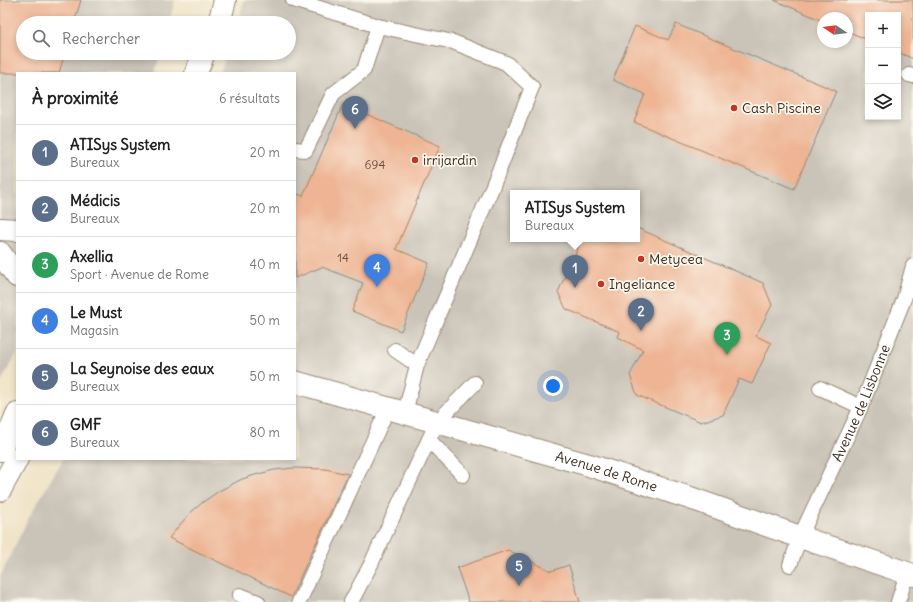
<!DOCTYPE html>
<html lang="fr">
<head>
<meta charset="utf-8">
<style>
  body { margin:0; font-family:Delius,sans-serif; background:#f6f6f6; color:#222 }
  .controls { position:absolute; right:12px; top:12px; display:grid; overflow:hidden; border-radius:0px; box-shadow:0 2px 6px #0003 }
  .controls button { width:36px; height:36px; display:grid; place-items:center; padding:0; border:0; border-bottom:1px solid #e0e0e0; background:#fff; color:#222; font:20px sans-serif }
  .compass { position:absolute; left:817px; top:12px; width:36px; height:36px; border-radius:50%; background:#fff; box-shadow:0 2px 6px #0003; rotate:283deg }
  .you { position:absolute; left:553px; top:386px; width:14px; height:14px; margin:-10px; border:3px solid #fff; border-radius:50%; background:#1a73e8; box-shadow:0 0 0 6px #1a73e833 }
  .badge { display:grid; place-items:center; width:26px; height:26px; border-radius:50%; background:#c8321e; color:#fff; font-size:13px; font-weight:700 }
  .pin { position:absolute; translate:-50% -33px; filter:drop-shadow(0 1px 2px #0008) }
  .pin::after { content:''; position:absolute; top:21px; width:14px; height:12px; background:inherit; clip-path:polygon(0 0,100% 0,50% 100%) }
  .popup { position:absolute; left:510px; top:190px; width:130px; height:52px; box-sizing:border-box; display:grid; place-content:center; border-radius:0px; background:#fff; filter:drop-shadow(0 1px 3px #0005); font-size:13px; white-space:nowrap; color:#767676 }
  .popup b { font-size:15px; color:#222 }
  .popup::after { content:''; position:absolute; left:50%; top:100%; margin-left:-8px; border:8px solid transparent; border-top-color:#fff }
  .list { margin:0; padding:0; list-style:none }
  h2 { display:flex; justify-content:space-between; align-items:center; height:52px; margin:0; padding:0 16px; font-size:17px }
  h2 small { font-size:13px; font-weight:400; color:#767676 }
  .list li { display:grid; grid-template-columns:26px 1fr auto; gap:12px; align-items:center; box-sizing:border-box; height:56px; padding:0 16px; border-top:1px solid #e0e0e0 }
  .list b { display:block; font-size:15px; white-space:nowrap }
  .list p { margin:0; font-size:13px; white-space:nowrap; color:#767676 }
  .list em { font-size:13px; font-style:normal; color:#767676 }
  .icon { flex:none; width:22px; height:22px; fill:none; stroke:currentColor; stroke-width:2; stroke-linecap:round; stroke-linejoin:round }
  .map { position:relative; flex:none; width:913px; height:602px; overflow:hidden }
  .search { position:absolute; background:#fff; box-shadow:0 2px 6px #0003; left:16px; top:16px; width:280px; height:44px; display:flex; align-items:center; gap:10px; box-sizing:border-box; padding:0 14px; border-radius:22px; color:#767676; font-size:15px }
  .panel { position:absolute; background:#fff; box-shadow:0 2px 6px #0003; left:16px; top:72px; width:280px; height:388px; border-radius:0px }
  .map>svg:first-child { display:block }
</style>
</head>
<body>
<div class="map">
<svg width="913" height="602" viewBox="0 0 913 602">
  <rect width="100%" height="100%" fill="#fbf7ec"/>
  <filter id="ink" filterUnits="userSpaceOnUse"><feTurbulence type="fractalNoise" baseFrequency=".025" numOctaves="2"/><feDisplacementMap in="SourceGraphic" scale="8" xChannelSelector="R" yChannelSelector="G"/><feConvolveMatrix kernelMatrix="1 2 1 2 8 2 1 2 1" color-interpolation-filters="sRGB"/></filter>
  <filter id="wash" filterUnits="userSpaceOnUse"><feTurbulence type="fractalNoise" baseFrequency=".012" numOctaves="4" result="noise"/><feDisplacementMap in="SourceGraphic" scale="16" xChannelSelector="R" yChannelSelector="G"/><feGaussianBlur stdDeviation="0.9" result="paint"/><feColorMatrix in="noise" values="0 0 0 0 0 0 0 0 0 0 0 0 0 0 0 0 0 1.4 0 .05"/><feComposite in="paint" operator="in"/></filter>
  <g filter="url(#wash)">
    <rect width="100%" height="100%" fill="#f0e4c8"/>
    <!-- industrial -->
    <g fill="#cac3b8" fill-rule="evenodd">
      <polygon points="0,0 175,0 169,23 23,23 23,53 160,53 155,73 17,73 17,353 0,383"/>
      <path d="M245,0H913V602H0V577L28,519L63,459H295V73H220L227,53H289V23H237ZM868,15H898V117H868ZM823,18H847V42H823ZM513,193H637V239H513Z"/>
    </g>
    <g id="blocks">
      <!-- building -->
      <g fill="#eeb493">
        <polygon points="0,0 81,0 74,23 23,23 23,53 65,53 59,73 0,73"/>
        <polygon points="774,0 913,0 913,59 898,52 898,15 868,15 868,40 847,31 847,18 823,18 823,21"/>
        <polygon points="676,24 836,91 794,189 634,122 645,94 613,80 635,26 668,40"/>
        <polygon points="343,104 440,146 396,249 429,263 401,331 352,311 363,283 322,267 295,278 295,193 303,196"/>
        <polygon points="637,228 763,283 772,305 756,336 771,343 752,384 739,379 723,415 701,422 637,395 630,375 643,350 618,337 620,332 566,309 558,292 582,239 637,239"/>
        <polygon points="294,468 325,469 348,474 291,597 169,538 189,514 203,502 219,491 242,479 255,475 274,470"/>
        <polygon points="508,550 551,571 569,565 580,602 469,602 457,568"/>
      </g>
    </g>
  </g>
  <g filter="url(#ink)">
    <use href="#blocks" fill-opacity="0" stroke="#968773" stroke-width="1"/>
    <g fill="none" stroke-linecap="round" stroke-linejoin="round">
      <!-- service casing -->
      <g stroke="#968773" stroke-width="16">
        <g id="service">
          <polyline points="293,0 378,26 364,70 333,94 306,150 295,149"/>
          <polyline points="378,26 453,42 506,63 532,87 492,188 417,365"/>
          <polyline points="909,75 913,76"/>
          <polyline points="395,350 417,365 405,413"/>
          <polyline points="820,388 861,407"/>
          <polyline points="429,440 463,475"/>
          <path id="s1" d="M790,565L800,537L861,407L904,299L913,266"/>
          <polyline points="240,595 258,602"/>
          <polyline points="299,602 388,408"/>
          <polyline points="351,602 371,564 437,422 475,383"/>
          <polyline points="898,602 907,573"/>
        </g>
      </g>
      <!-- tertiary casing -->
      <g stroke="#968773" stroke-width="24">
        <g id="tertiary">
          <polyline points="0,229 17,230"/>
          <polyline points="0,253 17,276"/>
          <path id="s2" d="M295,382L589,465L696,500L800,537L913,575"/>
        </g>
      </g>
      <!-- secondary casing -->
      <g stroke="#968773" stroke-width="24">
        <g id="secondary">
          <polyline points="219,23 225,0"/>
          <polyline points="196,73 204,53"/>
          <polyline points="0,450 13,424 17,414"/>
          <polyline points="0,490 17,459"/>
        </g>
      </g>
      <!-- service -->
      <use href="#service" stroke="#fff" stroke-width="14"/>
      <!-- tertiary -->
      <use href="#tertiary" stroke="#fff" stroke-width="22"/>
      <!-- secondary -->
      <use href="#secondary" stroke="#fff" stroke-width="22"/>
    </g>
  </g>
  <!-- markers -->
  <g fill="#c8321e" stroke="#fbf7ec" stroke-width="1.5">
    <circle cx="734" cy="108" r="4"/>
    <circle cx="415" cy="160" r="4"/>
    <circle cx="641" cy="259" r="4"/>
    <circle cx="601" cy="284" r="4"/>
  </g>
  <g text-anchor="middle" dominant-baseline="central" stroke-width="3.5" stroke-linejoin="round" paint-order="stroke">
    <!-- number labels -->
    <g font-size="12" fill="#684c3b">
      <text x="375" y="164">694</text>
      <text x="343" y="257">14</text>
    </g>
    <!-- poi labels -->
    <g font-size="14" fill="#3b2a1e" stroke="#fbf7ec" text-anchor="start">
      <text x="742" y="108">Cash Piscine</text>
      <text x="423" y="160">irrijardin</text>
      <text x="649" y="259">Metycea</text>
      <text x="609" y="284">Ingeliance</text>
    </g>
    <!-- street labels -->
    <g font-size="14" fill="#3b2a1e" stroke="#fbf7ec">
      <text stroke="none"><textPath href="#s1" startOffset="177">Avenue de Lisbonne</textPath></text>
      <text stroke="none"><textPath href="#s2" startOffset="324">Avenue de Rome</textPath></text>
    </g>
  </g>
</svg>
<div class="controls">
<button>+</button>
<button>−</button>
<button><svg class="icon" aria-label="layers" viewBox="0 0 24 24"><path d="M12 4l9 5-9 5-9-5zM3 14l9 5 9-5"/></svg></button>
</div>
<svg class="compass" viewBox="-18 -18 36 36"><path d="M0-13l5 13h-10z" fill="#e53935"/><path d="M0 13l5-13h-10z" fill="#767676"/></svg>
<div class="you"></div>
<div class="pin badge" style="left:575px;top:288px;background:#5c6f8a">1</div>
<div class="popup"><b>ATISys System</b>Bureaux</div>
<div class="pin badge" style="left:641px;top:331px;background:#5c6f8a">2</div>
<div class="pin badge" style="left:727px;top:355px;background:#2e9e5b">3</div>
<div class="pin badge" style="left:377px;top:287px;background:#3f7fe0">4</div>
<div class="pin badge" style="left:519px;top:586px;background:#5c6f8a">5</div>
<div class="pin badge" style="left:355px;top:129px;background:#5c6f8a">6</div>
<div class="search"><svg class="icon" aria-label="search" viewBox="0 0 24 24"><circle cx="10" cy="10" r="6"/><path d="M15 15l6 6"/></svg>Rechercher</div>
<section class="panel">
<h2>À proximité<small>6 résultats</small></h2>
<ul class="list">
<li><span class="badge" style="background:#5c6f8a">1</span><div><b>ATISys System</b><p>Bureaux</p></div><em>20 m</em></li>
<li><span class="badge" style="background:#5c6f8a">2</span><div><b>Médicis</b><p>Bureaux</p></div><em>20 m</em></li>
<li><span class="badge" style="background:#2e9e5b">3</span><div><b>Axellia</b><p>Sport · Avenue de Rome</p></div><em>40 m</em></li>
<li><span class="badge" style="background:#3f7fe0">4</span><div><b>Le Must</b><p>Magasin</p></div><em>50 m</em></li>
<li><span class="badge" style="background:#5c6f8a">5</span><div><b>La Seynoise des eaux</b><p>Bureaux</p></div><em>50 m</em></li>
<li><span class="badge" style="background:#5c6f8a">6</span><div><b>GMF</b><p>Bureaux</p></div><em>80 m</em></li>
</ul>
</section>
</div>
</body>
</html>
